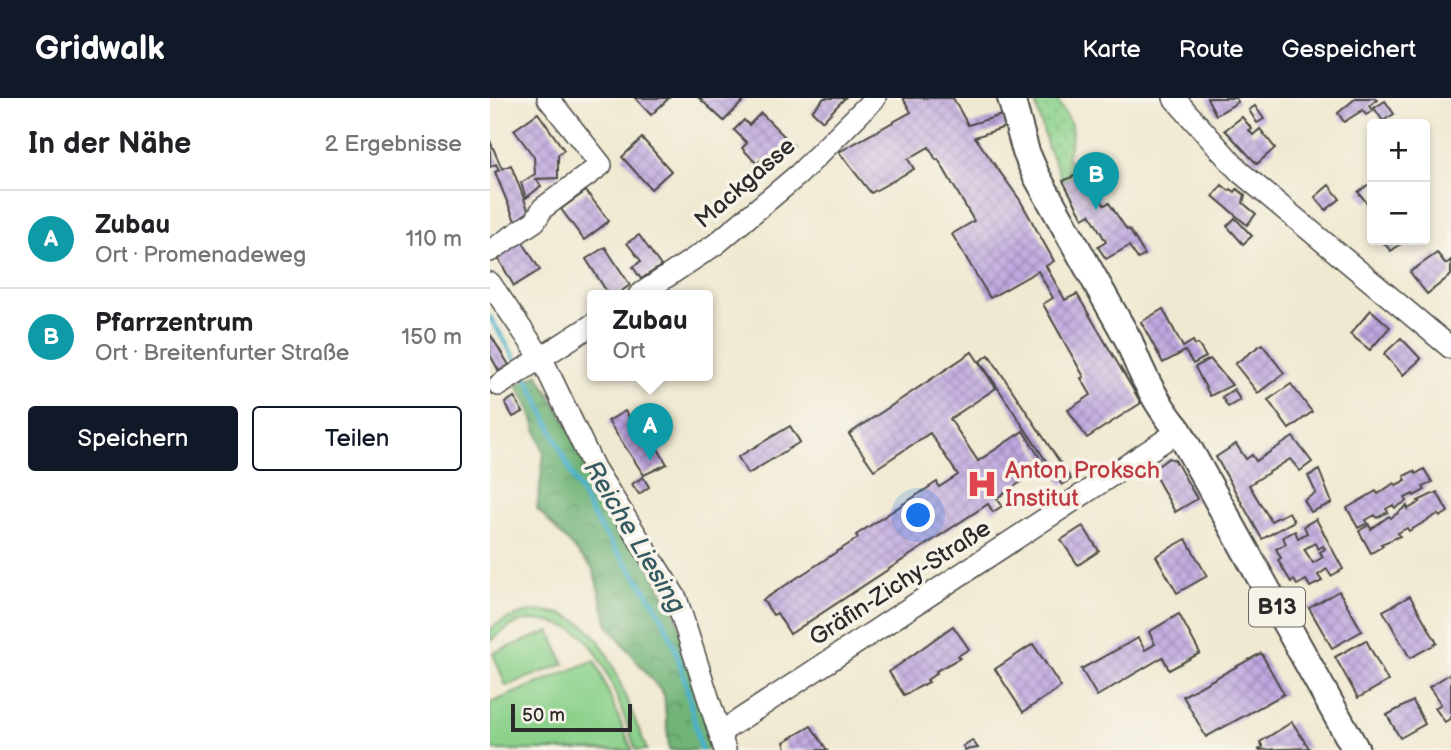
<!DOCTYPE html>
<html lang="de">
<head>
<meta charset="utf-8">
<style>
  body { margin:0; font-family:"Balsamiq Sans",sans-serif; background:#f2f2f2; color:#202124 }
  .controls { position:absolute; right:21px; top:21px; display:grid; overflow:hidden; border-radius:7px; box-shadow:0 4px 10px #0003 }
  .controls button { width:63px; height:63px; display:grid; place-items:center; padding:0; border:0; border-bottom:2px solid #e0e0e0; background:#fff; color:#202124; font:35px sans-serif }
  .scale { position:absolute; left:21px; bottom:18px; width:121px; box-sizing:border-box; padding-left:7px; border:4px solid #2b2b2b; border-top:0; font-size:19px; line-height:24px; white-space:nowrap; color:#2b2b2b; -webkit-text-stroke:5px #f7f3e8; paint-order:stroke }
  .you { position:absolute; left:429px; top:418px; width:24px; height:24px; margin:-18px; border:5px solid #fff; border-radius:50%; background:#1a73e8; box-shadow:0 0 0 10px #1a73e833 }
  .badge { display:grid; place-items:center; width:46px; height:46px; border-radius:50%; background:#111827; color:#fff; font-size:23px; font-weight:700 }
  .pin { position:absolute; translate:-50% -58px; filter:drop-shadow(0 2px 4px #0008) }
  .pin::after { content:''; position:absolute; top:37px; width:24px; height:21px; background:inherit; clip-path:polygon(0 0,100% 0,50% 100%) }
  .popup { position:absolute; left:97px; top:192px; width:126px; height:91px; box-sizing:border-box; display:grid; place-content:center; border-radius:7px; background:#fff; filter:drop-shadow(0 2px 5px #0005); font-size:23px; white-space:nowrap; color:#757577 }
  .popup b { font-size:26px; color:#202124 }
  .popup::after { content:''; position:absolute; left:50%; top:100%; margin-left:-14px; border:14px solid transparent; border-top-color:#fff }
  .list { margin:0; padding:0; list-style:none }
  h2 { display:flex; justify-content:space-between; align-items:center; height:91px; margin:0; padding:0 28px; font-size:30px }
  h2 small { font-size:23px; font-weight:400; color:#757577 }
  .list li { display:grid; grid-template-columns:46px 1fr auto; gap:21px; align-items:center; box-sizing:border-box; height:98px; padding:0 28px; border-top:2px solid #e0e0e0 }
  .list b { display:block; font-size:26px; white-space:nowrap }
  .list p { margin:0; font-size:23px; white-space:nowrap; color:#757577 }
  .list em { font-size:23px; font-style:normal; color:#757577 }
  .actions { display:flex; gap:14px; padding:21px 28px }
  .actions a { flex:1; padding:16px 0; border:2px solid #111827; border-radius:7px; text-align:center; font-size:24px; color:#111827 }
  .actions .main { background:#111827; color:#fff }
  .map { position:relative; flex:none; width:961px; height:652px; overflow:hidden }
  header { display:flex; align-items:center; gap:42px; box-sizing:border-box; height:98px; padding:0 35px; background:#111827; color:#fff }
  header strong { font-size:33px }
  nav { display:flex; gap:38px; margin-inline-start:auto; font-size:24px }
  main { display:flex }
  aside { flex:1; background:#fff }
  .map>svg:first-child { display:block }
</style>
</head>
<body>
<header>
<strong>Gridwalk</strong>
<nav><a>Karte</a><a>Route</a><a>Gespeichert</a></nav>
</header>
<main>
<aside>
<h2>In der Nähe<small>2 Ergebnisse</small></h2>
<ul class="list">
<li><span class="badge" style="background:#0f9aa8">A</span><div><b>Zubau</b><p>Ort · Promenadeweg</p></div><em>110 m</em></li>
<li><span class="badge" style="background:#0f9aa8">B</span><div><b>Pfarrzentrum</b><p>Ort · Breitenfurter Straße</p></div><em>150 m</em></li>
</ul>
<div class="actions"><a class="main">Speichern</a><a>Teilen</a></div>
</aside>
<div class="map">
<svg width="961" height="652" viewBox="0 0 961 652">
  <defs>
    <pattern id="grass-dots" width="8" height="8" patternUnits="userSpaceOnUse" patternTransform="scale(1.75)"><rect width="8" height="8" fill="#8bd18b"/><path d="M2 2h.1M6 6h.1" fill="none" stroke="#72aa72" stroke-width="1.8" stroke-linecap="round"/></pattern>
    <pattern id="forest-crowns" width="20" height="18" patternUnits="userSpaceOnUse" patternTransform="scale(1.75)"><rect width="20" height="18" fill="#70b377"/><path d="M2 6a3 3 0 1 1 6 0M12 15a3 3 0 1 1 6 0" fill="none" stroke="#5c9262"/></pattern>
    <pattern id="building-cross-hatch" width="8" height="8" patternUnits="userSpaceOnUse" patternTransform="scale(1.75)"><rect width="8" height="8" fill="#bfa7e0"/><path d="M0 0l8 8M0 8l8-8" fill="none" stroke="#9b88b6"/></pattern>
  </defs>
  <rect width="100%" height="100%" fill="#f7f3e8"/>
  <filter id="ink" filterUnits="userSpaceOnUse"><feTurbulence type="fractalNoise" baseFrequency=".0143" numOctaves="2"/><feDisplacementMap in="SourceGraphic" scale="14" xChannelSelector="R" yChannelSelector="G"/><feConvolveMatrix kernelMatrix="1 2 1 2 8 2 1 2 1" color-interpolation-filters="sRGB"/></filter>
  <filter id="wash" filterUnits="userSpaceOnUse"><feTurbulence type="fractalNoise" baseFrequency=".00686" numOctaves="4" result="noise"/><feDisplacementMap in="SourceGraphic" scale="28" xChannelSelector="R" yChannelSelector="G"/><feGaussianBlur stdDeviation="1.57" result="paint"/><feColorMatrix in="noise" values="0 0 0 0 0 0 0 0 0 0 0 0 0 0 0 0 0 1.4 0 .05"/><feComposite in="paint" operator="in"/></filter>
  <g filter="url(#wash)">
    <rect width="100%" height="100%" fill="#f0e9d1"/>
    <!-- grass -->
    <path fill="url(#grass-dots)" stroke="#5b7e5b" stroke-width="2" d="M544,0H565C583,24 586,31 577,60L591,75L573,83L558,50Z"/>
    <!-- forest -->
    <polygon fill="url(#forest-crowns)" stroke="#4e6f51" stroke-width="2" points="48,276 186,517 226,652 179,652 174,597 118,527 103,471 47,411 54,356 40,312 27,287"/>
    <!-- pitch -->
    <g fill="#8bd18b" stroke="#5b7e5b" stroke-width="2">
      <path d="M48,513C101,514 116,549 133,592C141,612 149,632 157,652H146C135,623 114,551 89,535C78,528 66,525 53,523C32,519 14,530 0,544V531C15,520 30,515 48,513Z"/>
      <polygon points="60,533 74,566 16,588 3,555"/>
      <polygon points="105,562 142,652 2,652 0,646 0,605"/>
    </g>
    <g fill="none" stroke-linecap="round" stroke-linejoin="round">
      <!-- stream -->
      <g stroke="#4ab1c9" stroke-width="5">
        <polyline points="0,219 29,267"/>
        <path d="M34,275C60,321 76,371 102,416C124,455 158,487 176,528C194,567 201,611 211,652"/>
      </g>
    </g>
    <g id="blocks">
      <!-- building -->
      <g fill="url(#building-cross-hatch)" fill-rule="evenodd">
        <polygon points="145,0 179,0 161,17"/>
        <polygon points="209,0 256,0 234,23"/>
        <polygon points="334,0 355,0 333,23 322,13"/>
        <polygon points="413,0 463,0 478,27 512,17 515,29 485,39 530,102 564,163 556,168 575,202 587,196 651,305 597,340 578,312 601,297 591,280 594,279 553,206 563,200 548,173 500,200 462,136 484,123 448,61 446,62 439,49 418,61 424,71 381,95 349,54 421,14"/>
        <polygon points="717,0 746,0 748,4 726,17"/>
        <polygon points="866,0 885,0 887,2 879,8 883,13 876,17 873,12 854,24 848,15"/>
        <polygon points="895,3 904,16 893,23 884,10"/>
        <polygon points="765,8 774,21 767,25 759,12"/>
        <polygon points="48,15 74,52 68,57 68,80 46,81 51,88 36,100 31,85 45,76 44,59 24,32"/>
        <polygon points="271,15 304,48 281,70 272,61 267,66 252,50 257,45 244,32 254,22 259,27"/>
        <polygon points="752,19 762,31 759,32 763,37 770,31 785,50 767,66 735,32"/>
        <polygon points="152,40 181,73 161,91 132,59"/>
        <polygon points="0,43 12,71 21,67 41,119 27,128 5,74 9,72 6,66 0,69"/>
        <polygon points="600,66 603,73 594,79 602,94 606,92 614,107 619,105 637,132 639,131 655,157 648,161 639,148 616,161 608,149 616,144 600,116 593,120 573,83 591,75"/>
        <polygon points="882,84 882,100 877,105 868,94"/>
        <polygon points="732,87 739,93 741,91 745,94 747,91 755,97 753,105 766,116 757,127 723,98"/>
        <polygon points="839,87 850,101 836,112 825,99"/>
        <polygon points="96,93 119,123 94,142 71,111"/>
        <polygon points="745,120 762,138 753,146 737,128"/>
        <polygon points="149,137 171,168 151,181 143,169 151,163 137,145"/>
        <polygon points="29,138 50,172 24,188 4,153"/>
        <polygon points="891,142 916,142 901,153"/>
        <polygon points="115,149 140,187 126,197 119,197 96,161"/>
        <polygon points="947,155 956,166 961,162 961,177 937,196 920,174"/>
        <polygon points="673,211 693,249 703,243 705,247 708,246 716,259 703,266 695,253 673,265 651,224"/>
        <polygon points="881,212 900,229 880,252 860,236"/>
        <polygon points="0,236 19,267 9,273 0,257"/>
        <polygon points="911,240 931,261 913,277 894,256"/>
        <polygon points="772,246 794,275 768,295 745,266"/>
        <polygon points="482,254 506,290 460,321 488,363 533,333 555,368 507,400 512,408 503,414 498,406 300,536 287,515 283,517 273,502 368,440 366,437 447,384 449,389 468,377 440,335 384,372 359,336"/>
        <polygon points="499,257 581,381 572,387 490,263"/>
        <polygon points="720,261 742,287 720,298 705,269"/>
        <polygon points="801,286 822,314 799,331 778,302"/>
        <polygon points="744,291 750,302 738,309 732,299"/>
        <polygon points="24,299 33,314 23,319 15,305"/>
        <polygon points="135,313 158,351 165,346 177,366 154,377 118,323"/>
        <polygon points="300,328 310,344 258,376 248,359"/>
        <polygon points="803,339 822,364 810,373 800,361 759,387 781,423 799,414 804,423 772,441 726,359 746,346 756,361 762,357 766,363"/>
        <polygon points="679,360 685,362 707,401 685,414 662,372"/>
        <polygon points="934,371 942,384 933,389 935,392 924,398 923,396 915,400 917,403 905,410 903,407 896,411 898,414 887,420 885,417 876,422 878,425 868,430 857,410 886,393 888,396 904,385 906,387 916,382 914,378 924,373 926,376"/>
        <polygon points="829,372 842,405 821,414 814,402 826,395 818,378"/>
        <polygon points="153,379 159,389 149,396 142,386"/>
        <polygon points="947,394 958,414 950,419 948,416 919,433 917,430 908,435 910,438 891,446 893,448 881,455 869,433 879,427 881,431 899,418 901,420 917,408 918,411 930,404 928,403"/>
        <path d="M826,421L853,471L841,478L837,471L828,477L832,483L820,489L816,482L807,487L804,482L801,484L788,462L791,460L786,451L796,446L793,439L805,433L808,440L817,435L814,428ZM825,445L828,451L833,448L835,451L830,454L833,459L823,465L814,451Z"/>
        <polygon points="593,428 609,453 588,467 571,442"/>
        <polygon points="696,441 717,478 687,495 666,458"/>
        <polygon points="849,493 872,533 842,550 819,510"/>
        <polygon points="920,498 947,545 920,560 893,513"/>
        <polygon points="689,516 710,555 679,572 673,559 607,598 591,571 648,540 655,552 665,546 659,534"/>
        <polygon points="463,528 479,551 468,558 470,560 446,573 447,575 437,582 439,584 414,597 399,574"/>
        <polygon points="876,542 898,583 868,600 845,559"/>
        <polygon points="543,546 571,589 533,614 505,571"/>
        <polygon points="771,555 794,596 716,639 693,598"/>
        <polygon points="961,575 961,620 955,624 945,610 951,606 939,589"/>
        <polygon points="923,603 935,626 910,640 897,617"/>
        <polygon points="802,624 819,650 768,652 773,649 770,644"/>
        <polygon points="321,628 337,652 293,652 296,650 294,644"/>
        <polygon points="482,642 488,650 475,652 473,648"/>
      </g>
    </g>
  </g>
  <g filter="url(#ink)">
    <use href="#blocks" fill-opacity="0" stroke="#494844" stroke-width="2"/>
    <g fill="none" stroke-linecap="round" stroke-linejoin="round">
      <!-- minor casing -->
      <g stroke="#494844" stroke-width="24">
        <g id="minor">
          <polyline points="684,0 750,74 961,250"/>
          <polyline points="0,153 45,123 53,110 111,67 58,0"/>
          <polyline points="0,185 52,261 104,370 186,500 235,652"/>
          <polyline points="149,197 226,146 309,76 385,0"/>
          <polyline points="9,287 102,227"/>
          <polyline points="231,634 689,333"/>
        </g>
      </g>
      <!-- major casing -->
      <g stroke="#494844" stroke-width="30">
        <path id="major" d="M521,0L536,54L546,77L639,243C651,276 667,307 689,333L866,652"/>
      </g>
      <!-- minor -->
      <use href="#minor" stroke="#fff" stroke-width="21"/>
      <!-- major -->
      <use href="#major" stroke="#fff" stroke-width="26"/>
    </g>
  </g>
  <!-- icons -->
  <defs>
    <g id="hospital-bare" transform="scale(2.415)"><path d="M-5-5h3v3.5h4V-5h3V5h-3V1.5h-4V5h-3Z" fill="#e0444e" stroke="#f7f3e8" stroke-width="2.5" paint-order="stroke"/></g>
  </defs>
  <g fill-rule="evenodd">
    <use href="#hospital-bare" x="492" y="386"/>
  </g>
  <g text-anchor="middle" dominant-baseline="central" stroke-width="7" stroke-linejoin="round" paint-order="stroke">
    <!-- shield labels -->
    <rect fill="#f7f3e8" stroke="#686764" stroke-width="2" x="759" y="489.5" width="56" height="39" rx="5"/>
    <g font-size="23" font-weight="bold" fill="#2b2b2b">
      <text x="787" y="509">B13</text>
    </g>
    <!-- street labels -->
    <g font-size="24" fill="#2b2b2b" stroke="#f7f3e8">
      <text transform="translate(255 85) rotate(-41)">Mackgasse</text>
      <text transform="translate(410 485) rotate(-33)">Gräfin-Zichy-Straße</text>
    </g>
    <!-- health labels -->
    <g font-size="24" fill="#be3a42" stroke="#f7f3e8" text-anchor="start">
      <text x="515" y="372">Anton Proksch<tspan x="515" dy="28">Institut</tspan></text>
    </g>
    <!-- water labels -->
    <g font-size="26" font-style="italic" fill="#365a62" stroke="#f7f3e8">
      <text transform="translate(144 439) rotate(59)">Reiche Liesing</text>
    </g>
  </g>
</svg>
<div class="controls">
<button>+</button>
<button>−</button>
</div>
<div class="scale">50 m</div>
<div class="you"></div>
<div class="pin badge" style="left:160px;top:363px;background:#0f9aa8">A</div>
<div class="popup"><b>Zubau</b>Ort</div>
<div class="pin badge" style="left:606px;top:112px;background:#0f9aa8">B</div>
</div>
</main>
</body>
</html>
